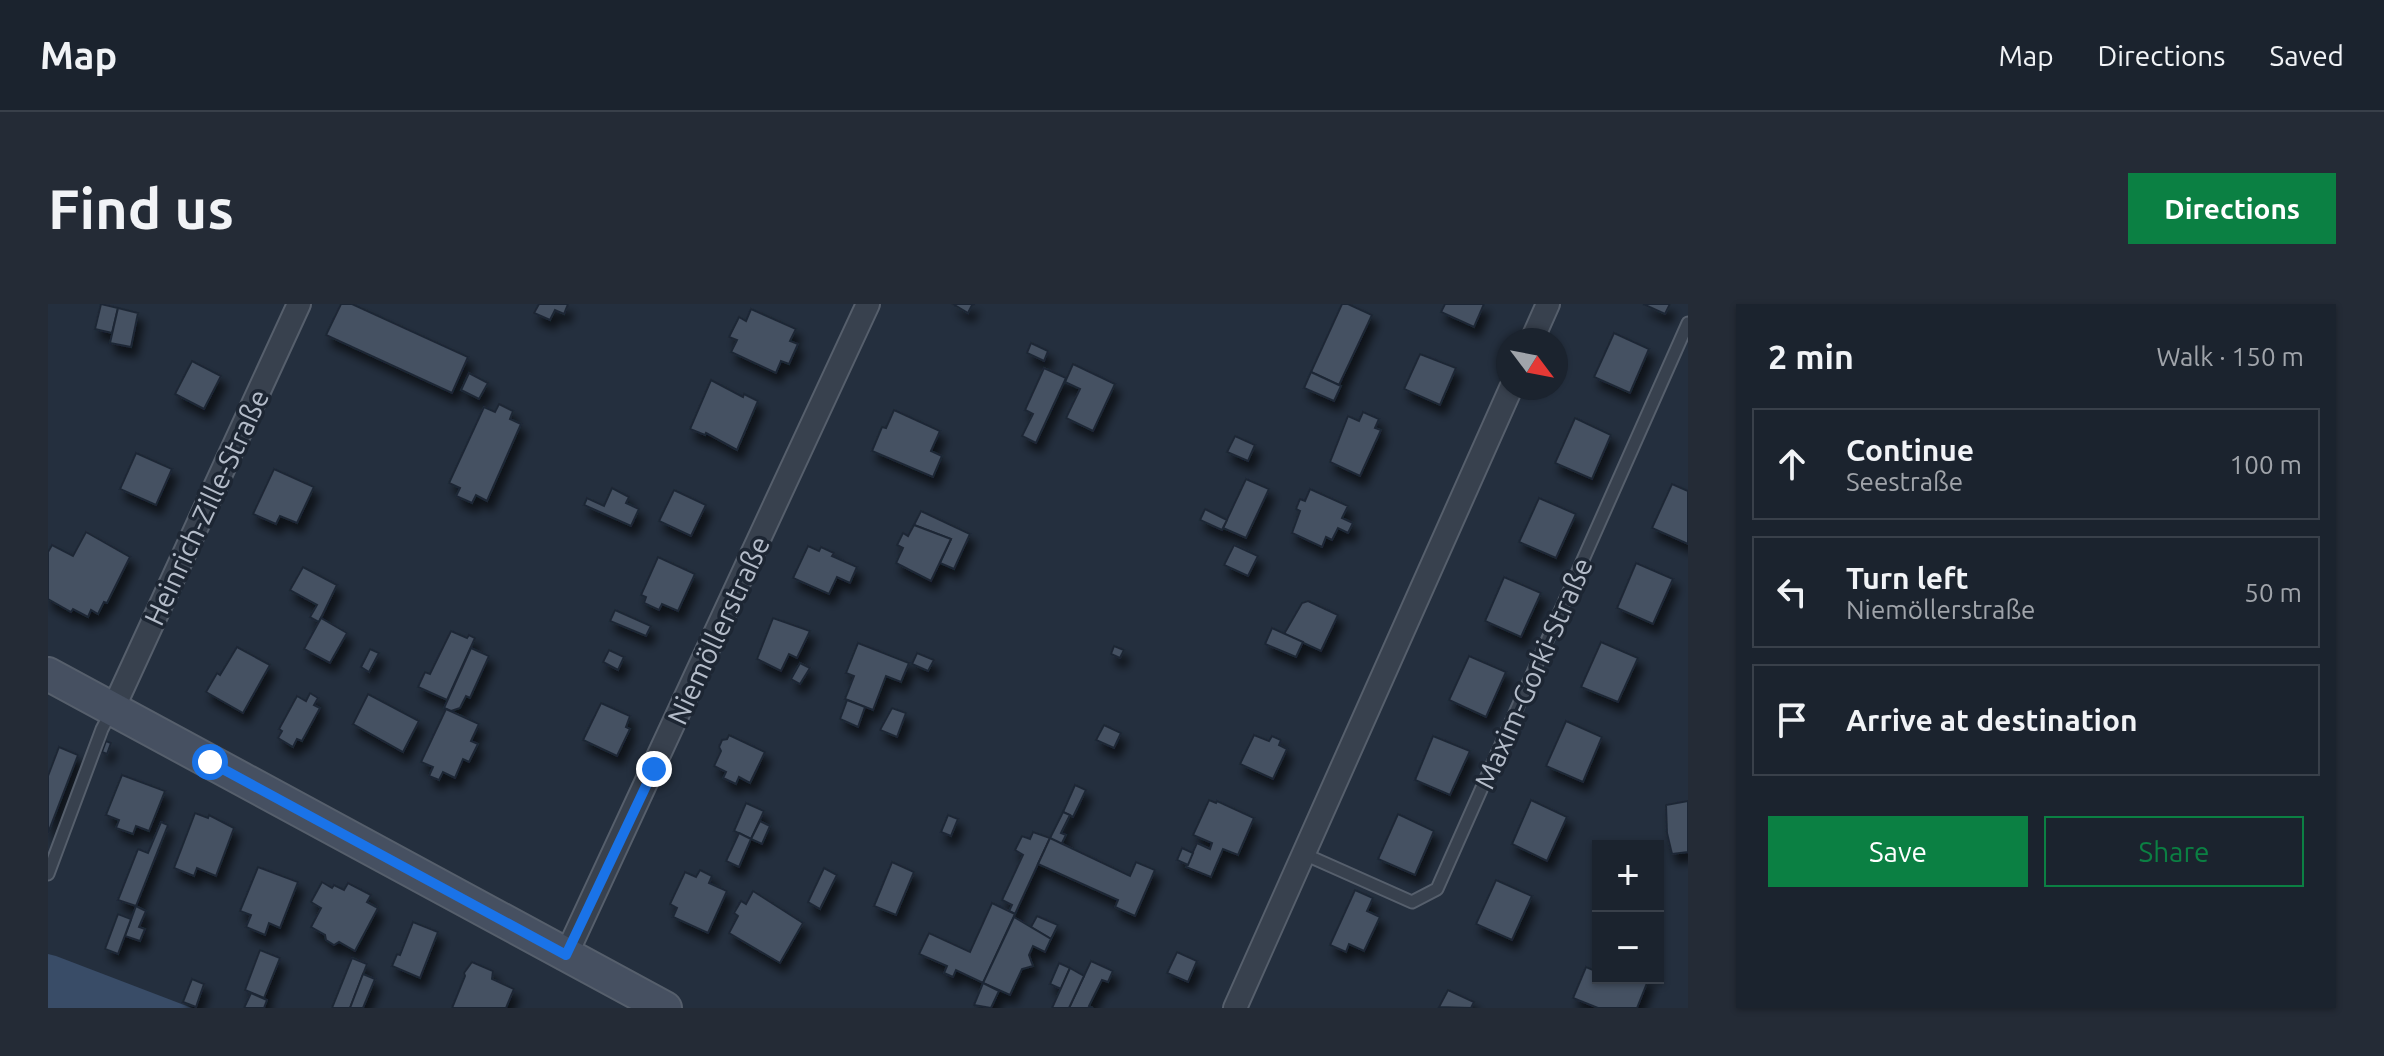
<!DOCTYPE html>
<html lang="en">
<head>
<meta charset="utf-8">
<style>
  body { margin:0; font-family:Ubuntu,sans-serif; background:#242b36; color:#f1f3f6 }
  .controls { position:absolute; right:24px; bottom:24px; display:grid; overflow:hidden; border-radius:0px; box-shadow:0 2px 6px #0004 }
  .controls button { width:72px; height:72px; display:grid; place-items:center; padding:0; border:0; border-bottom:2px solid #39404a; background:#1b232e; color:#f1f3f6; font:40px sans-serif }
  .compass { position:absolute; left:1448px; top:24px; width:72px; height:72px; border-radius:50%; background:#1b232e; box-shadow:0 2px 6px #0004; rotate:122deg }
  .stop { position:absolute; width:24px; height:24px; margin:-18px; border:6px solid #1a73e8; border-radius:50%; background:#fff }
  .stop.end { background:#1a73e8; border-color:#fff; box-shadow:0 2px 8px #0008 }
  .list { margin:0; padding:0; list-style:none }
  h2 { display:flex; justify-content:space-between; align-items:center; height:104px; margin:0; padding:0 32px; font-size:34px }
  h2 small { font-size:26px; font-weight:400; color:#a0a4aa }
  .list li { display:grid; grid-template-columns:52px 1fr auto; gap:24px; align-items:center; box-sizing:border-box; height:112px; margin:0 16px 16px; padding:0 16px; border:2px solid #39404a; border-radius:0px }
  .list b { display:block; font-size:30px; white-space:nowrap }
  .list p { margin:0; font-size:26px; white-space:nowrap; color:#a0a4aa }
  .list em { font-size:26px; font-style:normal; color:#a0a4aa }
  .actions { display:flex; gap:16px; padding:24px 32px }
  .actions a { flex:1; padding:18px 0; border:2px solid #0b8043; border-radius:0px; text-align:center; font-size:28px; color:#0b8043 }
  .actions .main { background:#0b8043; color:#fff }
  .icon { flex:none; width:44px; height:44px; fill:none; stroke:currentColor; stroke-width:2; stroke-linecap:round; stroke-linejoin:round }
  .map { position:relative; flex:none; width:1640px; height:704px; overflow:hidden; border-radius:0px }
  header { display:flex; align-items:center; gap:48px; box-sizing:border-box; height:112px; padding:0 40px; background:#1b232e; border-bottom:2px solid #39404a }
  header strong { font-size:38px }
  nav { display:flex; gap:44px; margin-inline-start:auto; font-size:28px }
  .intro { display:flex; align-items:center; justify-content:space-between; box-sizing:border-box; height:192px; padding:0 48px }
  h1 { margin:0; font-size:56px }
  .button { padding:20px 36px; border-radius:0px; background:#0b8043; color:#fff; font-size:28px; font-weight:700 }
  main { display:flex; gap:48px; padding:0 48px }
  aside { flex:1; background:#1b232e; border-radius:0px; box-shadow:0 2px 6px #0004 }
  .map>svg:first-child { display:block }
</style>
</head>
<body>
<header>
<strong>Map</strong>
<nav><a>Map</a><a>Directions</a><a>Saved</a></nav>
</header>
<div class="intro"><h1>Find us</h1><a class="button">Directions</a></div>
<main>
<div class="map">
<svg width="1640" height="704" viewBox="0 0 1640 704">
  <defs>
    <filter id="shadow"><feDropShadow dx="5" dy="9" stdDeviation="4" flood-color="#0009"/></filter>
  </defs>
  <rect width="100%" height="100%" fill="#242f3e"/>
  <!-- water -->
  <polygon fill="#394c67" points="0,650 8,652 144,704 0,704"/>
  <!-- building -->
  <g fill="#455162" stroke="#1f2835" stroke-width="2" filter="url(#shadow)">
    <polygon points="53,0 70,4 64,29 47,25"/>
    <polygon points="293,0 304,0 420,53 404,89 278,31"/>
    <polygon points="491,0 520,0 516,10 507,6 502,16 486,9"/>
    <polygon points="905,0 927,0 924,1 920,9"/>
    <polygon points="1294,0 1300,0 1324,11 1291,81 1263,68"/>
    <polygon points="1397,0 1436,0 1426,23 1393,8"/>
    <polygon points="1595,0 1622,0 1617,10"/>
    <polygon points="70,4 90,9 83,43 62,39"/>
    <polygon points="703,5 748,25 742,37 750,40 741,60 733,57 728,69 683,48 689,36 681,33 691,13 698,17"/>
    <polygon points="1566,29 1601,45 1582,89 1546,73"/>
    <polygon points="983,39 1000,47 996,57 979,49"/>
    <polygon points="1372,50 1408,64 1392,101 1356,85"/>
    <polygon points="144,57 173,72 156,105 127,90"/>
    <polygon points="1025,60 1067,80 1045,127 1018,114 1032,85 1017,78"/>
    <polygon points="996,64 1018,74 988,139 974,132 985,110 977,106"/>
    <polygon points="1263,68 1293,82 1286,97 1256,84"/>
    <polygon points="421,69 440,79 431,95 413,86"/>
    <polygon points="663,76 695,93 696,90 710,97 689,146 658,129 657,131 642,125"/>
    <polygon points="451,100 465,107 462,115 473,120 439,197 428,191 424,199 408,192 412,184 401,179 436,103 447,108"/>
    <polygon points="846,106 892,127 883,147 894,152 885,173 824,147 834,123 838,124"/>
    <polygon points="1315,108 1331,115 1327,124 1333,126 1312,172 1282,158 1300,112 1311,117"/>
    <polygon points="1527,114 1563,131 1544,175 1507,159"/>
    <polygon points="1187,132 1207,141 1200,157 1179,148"/>
    <polygon points="88,149 124,165 108,201 72,185"/>
    <polygon points="226,165 266,183 249,219 232,212 228,220 205,210"/>
    <polygon points="1198,175 1221,185 1198,234 1175,224"/>
    <polygon points="1624,180 1640,187 1640,240 1604,224"/>
    <polygon points="564,184 581,193 578,199 591,205 583,222 536,201 539,194 556,202"/>
    <polygon points="1262,185 1300,202 1294,214 1305,219 1300,229 1290,224 1284,236 1278,233 1274,243 1244,229 1252,207 1248,205 1252,195 1257,197"/>
    <polygon points="626,186 658,201 643,232 611,217"/>
    <polygon points="1491,194 1528,210 1508,254 1471,238"/>
    <polygon points="1157,205 1179,216 1174,226 1152,216"/>
    <polygon points="873,207 922,230 906,265 892,259 903,235 866,221"/>
    <polygon points="866,221 903,235 883,277 848,259 855,244 849,241 855,229 860,232"/>
    <polygon points="38,228 82,253 59,299 56,298 50,310 43,306 40,313 25,305 23,308 0,295 0,248 4,241 25,252"/>
    <polygon points="1186,241 1210,252 1200,272 1176,261"/>
    <polygon points="760,242 771,247 773,243 786,249 784,252 809,263 802,279 789,273 781,290 745,274"/>
    <polygon points="610,253 647,270 630,307 614,300 611,306 596,299 598,293 593,291"/>
    <polygon points="1588,259 1625,275 1605,320 1569,304"/>
    <polygon points="255,263 289,281 271,318 262,313 269,301 242,286"/>
    <polygon points="1456,273 1493,289 1473,333 1437,317"/>
    <polygon points="1260,297 1290,311 1273,347 1236,330 1254,299"/>
    <polygon points="567,306 603,322 598,332 562,317"/>
    <polygon points="273,314 299,329 282,359 256,345"/>
    <polygon points="725,314 762,327 749,354 741,350 733,367 709,355"/>
    <polygon points="1224,324 1255,338 1248,353 1217,340"/>
    <polygon points="403,327 419,334 421,331 427,334 399,396 370,383 377,368 382,370"/>
    <polygon points="1553,338 1590,354 1570,398 1533,383"/>
    <polygon points="810,339 861,359 853,378 838,372 825,406 797,395 806,372 798,369"/>
    <polygon points="1066,342 1076,346 1072,354 1063,350"/>
    <polygon points="189,343 222,361 195,409 158,388 169,369 172,371"/>
    <polygon points="423,344 441,352 422,394 418,392 412,404 403,407 396,404"/>
    <polygon points="322,345 331,349 321,368 313,363"/>
    <polygon points="561,346 576,353 570,366 555,358"/>
    <polygon points="869,349 886,356 880,367 864,360"/>
    <polygon points="1421,352 1458,368 1438,413 1401,396"/>
    <polygon points="752,359 762,364 752,380 743,375"/>
    <polygon points="262,389 270,394 266,401 272,404 254,437 249,435 245,443 230,434 234,427 231,425 249,392 258,397"/>
    <polygon points="320,390 371,417 355,448 305,420"/>
    <polygon points="799,396 817,403 810,423 792,415"/>
    <polygon points="553,399 582,412 578,423 582,425 569,452 535,436"/>
    <polygon points="844,404 858,409 849,433 832,426"/>
    <polygon points="398,405 431,420 423,437 430,440 421,458 415,455 407,474 395,468 391,476 381,472 385,463 373,458"/>
    <polygon points="1518,417 1554,433 1535,478 1498,462"/>
    <polygon points="1056,421 1073,429 1066,444 1048,436"/>
    <polygon points="681,431 717,448 702,479 691,473 688,480 675,474 678,468 666,462 673,447 671,443 674,436 679,435"/>
    <polygon points="1206,431 1221,437 1224,432 1233,436 1231,441 1239,445 1225,475 1192,460"/>
    <polygon points="1385,432 1422,447 1402,491 1367,476"/>
    <polygon points="58,437 63,439 59,450 54,448"/>
    <polygon points="11,443 30,451 0,529 0,472"/>
    <polygon points="74,471 117,487 101,527 88,522 85,530 68,524 71,516 58,511"/>
    <polygon points="1027,481 1038,486 1025,513 1015,508"/>
    <polygon points="1161,496 1168,499 1169,497 1206,514 1190,551 1175,545 1163,573 1138,563 1149,539 1162,545 1164,539 1145,531"/>
    <polygon points="1483,496 1519,513 1499,557 1464,540"/>
    <polygon points="1640,497 1640,548 1624,550 1619,529 1618,501"/>
    <polygon points="698,499 716,507 703,535 686,527"/>
    <polygon points="1015,508 1022,511 1013,529 1018,531 1013,541 1002,534"/>
    <polygon points="147,509 160,514 161,511 186,524 168,572 149,564 146,572 126,564"/>
    <polygon points="1350,510 1386,527 1367,571 1330,555"/>
    <polygon points="900,511 910,515 903,532 893,528"/>
    <polygon points="712,517 722,522 714,540 703,535"/>
    <polygon points="113,518 120,521 88,602 70,596 90,545 100,549"/>
    <polygon points="985,528 1002,534 967,610 961,607 964,601 954,596 975,551 967,546 974,532 982,535"/>
    <polygon points="691,529 703,535 691,563 678,557"/>
    <polygon points="1002,534 1082,572 1088,558 1107,566 1087,612 1067,603 1070,596 990,560"/>
    <polygon points="1134,544 1145,549 1140,561 1129,556"/>
    <polygon points="844,558 866,568 848,611 826,602"/>
    <polygon points="210,563 250,578 232,624 221,619 217,631 198,623 203,611 192,607"/>
    <polygon points="776,564 789,571 772,605 760,598"/>
    <polygon points="652,566 664,572 661,579 679,587 660,629 625,613 629,604 622,600 637,568 648,573"/>
    <polygon points="1448,576 1484,592 1464,636 1428,620"/>
    <polygon points="274,578 284,584 286,581 296,586 300,579 323,591 319,598 330,604 307,647 291,638 286,641 278,636 277,631 263,623 273,604 263,598"/>
    <polygon points="1307,586 1325,594 1319,607 1332,613 1316,647 1301,640 1298,648 1282,641"/>
    <polygon points="705,587 755,619 732,659 681,629 690,612 686,609 693,597 698,600"/>
    <polygon points="944,599 967,610 935,679 908,666 905,673 896,669 899,662 871,650 881,629 922,648"/>
    <polygon points="88,602 98,607 91,623 97,625 92,637 77,632"/>
    <polygon points="70,610 83,615 70,650 57,645"/>
    <polygon points="989,612 1010,621 1003,635 983,623"/>
    <polygon points="966,613 1003,635 997,648 985,642 981,651 985,662 974,665 962,691 935,679"/>
    <polygon points="365,618 390,628 372,674 344,662 349,650 352,651"/>
    <polygon points="212,646 232,654 216,694 197,686"/>
    <polygon points="1129,648 1149,657 1140,678 1119,669"/>
    <polygon points="304,654 319,660 302,704 284,704"/>
    <polygon points="1043,657 1065,667 1060,678 1054,676 1041,702 1045,704 1021,704"/>
    <polygon points="424,658 445,667 444,675 466,685 458,704 404,704 417,672 416,669"/>
    <polygon points="1011,659 1022,664 1013,685 1002,680"/>
    <polygon points="1538,663 1550,668 1550,674 1601,674 1589,704 1550,704 1525,694"/>
    <polygon points="1022,664 1036,672 1021,704 1004,704"/>
    <polygon points="315,670 327,675 315,704 302,704"/>
    <polygon points="144,675 156,680 148,703 135,698"/>
    <polygon points="935,679 951,687 943,704 926,701"/>
    <polygon points="1400,686 1426,698 1423,704 1391,703"/>
    <polygon points="203,689 219,696 216,704 196,704"/>
  </g>
  <g fill="none" stroke-linecap="round" stroke-linejoin="round">
    <!-- lane casing -->
    <g stroke="#565f6c" stroke-width="15">
      <g id="lane">
        <polyline points="1256,550 1364,598 1389,585 1640,19"/>
        <polyline points="0,570 54,425 64,406"/>
      </g>
    </g>
    <!-- street casing -->
    <g stroke="#565f6c" stroke-width="26">
      <g id="street">
        <polyline points="1484,36 1500,0"/>
        <polyline points="65,405 251,0"/>
        <polyline points="518,651 820,0"/>
        <polyline points="1187,704 1463,84"/>
      </g>
    </g>
    <!-- secondary casing -->
    <g stroke="#565f6c" stroke-width="36">
      <polyline id="secondary" points="0,370 617,704"/>
    </g>
    <!-- lane -->
    <use href="#lane" stroke="#38414e" stroke-width="11"/>
    <!-- street -->
    <use href="#street" stroke="#38414e" stroke-width="22"/>
    <!-- secondary -->
    <use href="#secondary" stroke="#465061" stroke-width="32"/>
  </g>
  <g fill="none" stroke-linecap="round" stroke-linejoin="round">
    <!-- route -->
    <polyline stroke="#1a73e8" stroke-width="10" points="162,458 518,651 606,465"/>
  </g>
  <g text-anchor="middle" dominant-baseline="central" stroke-width="7" stroke-linejoin="round" paint-order="stroke">
    <!-- street labels -->
    <g font-size="28" fill="#b4bcc9" stroke="#1d2633">
      <text transform="translate(158 203) rotate(-65)">Heinrich-Zille-Straße</text>
      <text transform="translate(670 326) rotate(-65)">Niemöllerstraße</text>
      <text transform="translate(1485 369) rotate(-66)">Maxim-Gorki-Straße</text>
    </g>
  </g>
</svg>
<div class="controls">
<button>+</button>
<button>−</button>
</div>
<svg class="compass" viewBox="-18 -18 36 36"><path d="M0-13l5 13h-10z" fill="#e53935"/><path d="M0 13l5-13h-10z" fill="#a0a4aa"/></svg>
<div class="stop" style="left:162px;top:458px"></div>
<div class="stop end" style="left:606px;top:465px"></div>
</div>
<aside>
<h2>2 min<small>Walk · 150 m</small></h2>
<ul class="list">
<li><svg class="icon" aria-label="ahead" viewBox="0 0 24 24"><path d="M12 20V5M6 11l6-6 6 6"/></svg><div><b>Continue</b><p>Seestraße</p></div><em>100 m</em></li>
<li><svg class="icon" aria-label="left" viewBox="0 0 24 24"><path d="M17 20v-9H6M10 6l-5 5 5 5"/></svg><div><b>Turn left</b><p>Niemöllerstraße</p></div><em>50 m</em></li>
<li><svg class="icon" aria-label="arrive" viewBox="0 0 24 24"><path d="M6 21V4h12l-3 4 3 4H6"/></svg><div><b>Arrive at destination</b></div></li>
</ul>
<div class="actions"><a class="main">Save</a><a>Share</a></div>
</aside>
</main>
</body>
</html>
